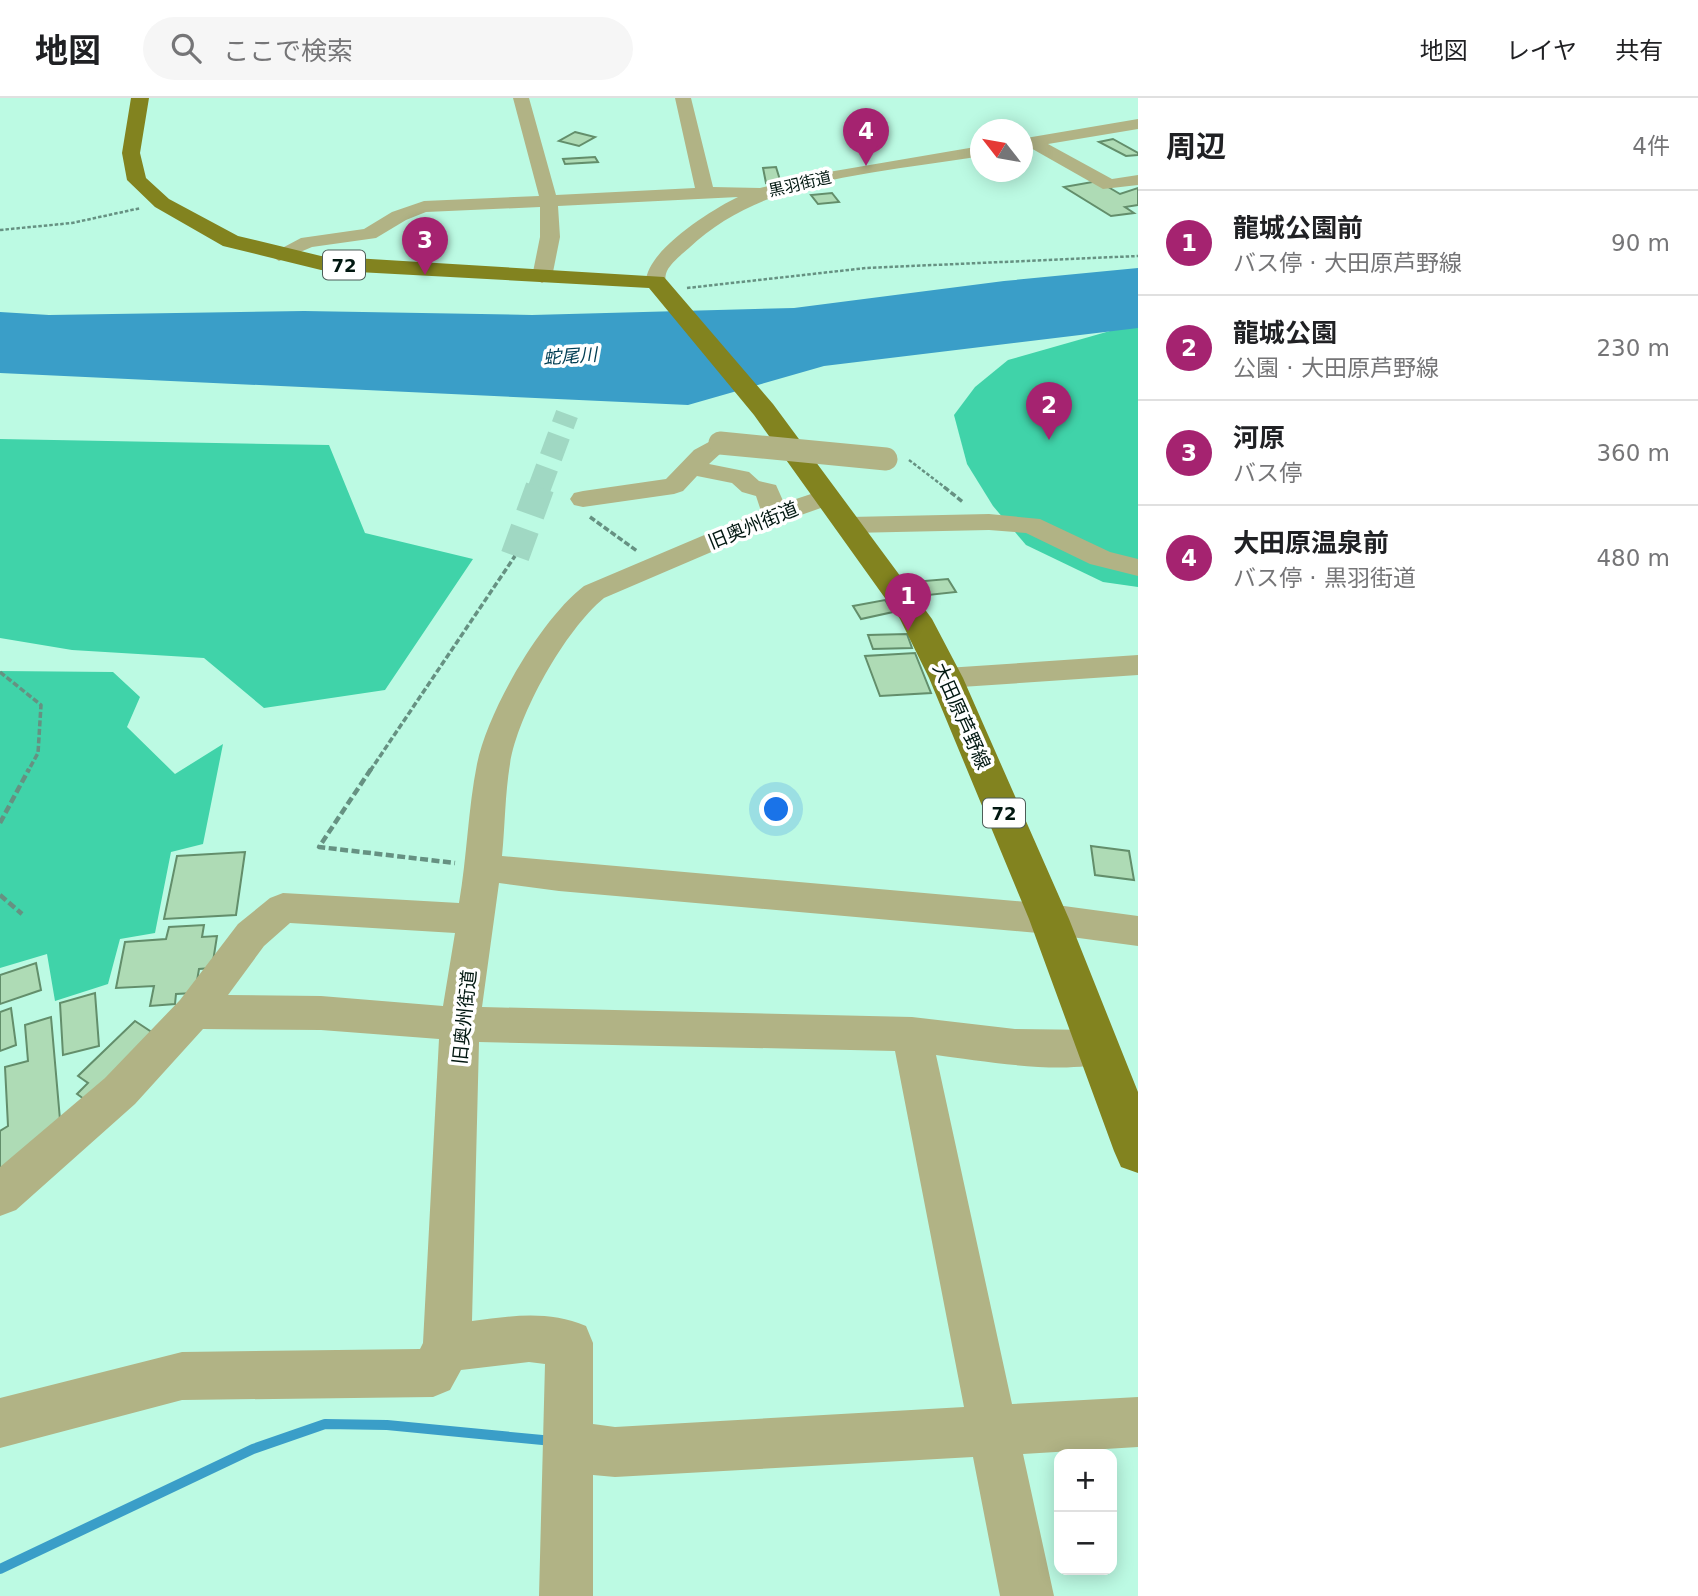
<!DOCTYPE html>
<html lang="ja">
<head>
<meta charset="utf-8">
<style>
  body { margin:0; font-family:"DejaVu Sans","Noto Sans JP",sans-serif; background:#f6f6f6; color:#202124 }
  .controls { position:absolute; right:21px; bottom:21px; display:grid; overflow:hidden; border-radius:14px; box-shadow:0 4px 18px #0003 }
  .controls button { width:63px; height:63px; display:grid; place-items:center; padding:0; border:0; border-bottom:2px solid #e0e0e0; background:#fff; color:#202124; font:35px sans-serif }
  .compass { position:absolute; left:970px; top:21px; width:63px; height:63px; border-radius:50%; background:#fff; box-shadow:0 4px 18px #0003; rotate:301deg }
  .you { position:absolute; left:777px; top:712px; width:24px; height:24px; margin:-18px; border:5px solid #fff; border-radius:50%; background:#1a73e8; box-shadow:0 0 0 10px #1a73e833 }
  .badge { display:grid; place-items:center; width:46px; height:46px; border-radius:50%; background:#a52370; color:#fff; font-size:23px; font-weight:700 }
  .pin { position:absolute; translate:-50% -58px; filter:drop-shadow(0 2px 4px #0008) }
  .pin::after { content:''; position:absolute; top:37px; width:24px; height:21px; background:inherit; clip-path:polygon(0 0,100% 0,50% 100%) }
  .list { margin:0; padding:0; list-style:none }
  h2 { display:flex; justify-content:space-between; align-items:center; height:91px; margin:0; padding:0 28px; font-size:30px }
  h2 small { font-size:23px; font-weight:400; color:#757577 }
  .list li { display:grid; grid-template-columns:46px 1fr auto; gap:21px; align-items:center; box-sizing:border-box; height:105px; padding:0 28px; border-top:2px solid #e0e0e0 }
  .list b { display:block; font-size:26px; white-space:nowrap }
  .list p { margin:0; font-size:23px; white-space:nowrap; color:#757577 }
  .list em { font-size:23px; font-style:normal; color:#757577 }
  .icon { flex:none; width:38px; height:38px; fill:none; stroke:currentColor; stroke-width:2; stroke-linecap:round; stroke-linejoin:round }
  .map { position:relative; flex:none; width:1138px; height:1498px; overflow:hidden }
  header { display:flex; align-items:center; gap:42px; box-sizing:border-box; height:98px; padding:0 35px; background:#fff; border-bottom:2px solid #e0e0e0 }
  header strong { font-size:33px }
  nav { display:flex; gap:38px; margin-inline-start:auto; font-size:24px }
  .search { width:490px; height:63px; background:#f6f6f6; display:flex; align-items:center; gap:18px; box-sizing:border-box; padding:0 24px; border-radius:38px; color:#757577; font-size:26px }
  main { display:flex }
  aside { flex:1; background:#fff }
  .map>svg:first-child { display:block }
</style>
</head>
<body>
<header>
<strong>地図</strong>
<div class="search"><svg class="icon" aria-label="search" viewBox="0 0 24 24"><circle cx="10" cy="10" r="6"/><path d="M15 15l6 6"/></svg>ここで検索</div>
<nav><a>地図</a><a>レイヤ</a><a>共有</a></nav>
</header>
<main>
<div class="map">
<svg width="1138" height="1498" viewBox="0 0 1138 1498">
  <rect width="100%" height="100%" fill="#bcfae3"/>
  <!-- green -->
  <g fill="#40d3a9">
    <polygon points="1138,225 1138,489 1103,484 1026,447 993,408 967,366 954,317 975,289 1008,262"/>
    <polygon points="0,341 329,347 365,435 473,461 385,592 264,610 204,560 72,552 0,540"/>
    <polygon points="0,573 113,574 140,599 127,629 175,676 223,646 203,746 171,754 155,835 120,841 108,886 55,903 47,856 0,870"/>
  </g>
  <!-- water -->
  <polygon fill="#3a9ec8" points="1138,170 1138,230 824,268 688,307 0,275 0,214 49,217 304,213 532,217 794,210 1004,183"/>
  <g fill="none" stroke-linecap="round" stroke-linejoin="round">
    <!-- stream -->
    <polyline stroke="#3a9ec8" stroke-width="10" points="0,1471 253,1351 325,1326 387,1327 553,1343"/>
  </g>
  <!-- building -->
  <g fill="#aedbb5" stroke="#638e6b" stroke-width="2">
    <polygon points="575,34 595,39 579,48 559,43"/>
    <polygon points="1113,41 1138,55 1138,57 1126,58 1099,44"/>
    <polygon points="595,59 598,64 565,66 563,61"/>
    <polygon points="776,69 780,82 766,85 763,70"/>
    <polygon points="1098,83 1120,96 1138,90 1138,107 1125,109 1134,115 1111,118 1064,89"/>
    <polygon points="832,95 839,104 818,106 811,97"/>
    <polygon points="948,481 956,494 919,498 912,484"/>
    <polygon points="885,502 893,514 861,521 853,508"/>
    <polygon points="907,536 912,550 873,551 868,537"/>
    <polygon points="915,555 931,595 880,598 865,558"/>
    <polygon points="1091,748 1129,753 1134,782 1095,777"/>
    <polygon points="245,754 236,817 164,821 177,758"/>
    <polygon points="204,827 202,839 217,838 212,870 199,871 195,895 176,896 175,906 150,908 154,888 116,890 125,844 166,841 169,829"/>
    <polygon points="36,865 41,892 0,906 0,877"/>
    <polygon points="95,895 99,948 63,957 60,905"/>
    <polygon points="11,910 16,947 0,953 0,914"/>
    <polygon points="51,919 61,1033 0,1079 0,1033 8,1028 5,969 28,963 25,927"/>
    <polygon points="135,923 162,941 95,1009 77,996 88,985 78,978"/>
  </g>
  <g fill="none" stroke-linecap="round" stroke-linejoin="round">
    <!-- minor-tunnel-far1 -->
    <polyline stroke="#a0d8c3" stroke-width="23" stroke-dasharray="23 11" stroke-linecap="butt" points="539,391 567,316"/>
    <!-- minor-tunnel -->
    <polyline stroke="#a0d8c3" stroke-width="29" stroke-dasharray="29 15" stroke-linecap="butt" points="515,458 540,389"/>
    <!-- path-far2 -->
    <g stroke="#669182" stroke-width="2.5" stroke-dasharray="3.5 2" stroke-linecap="butt">
      <polyline points="0,132 72,125 141,110"/>
      <polyline points="687,190 866,170 1138,158"/>
      <polyline points="909,362 947,391"/>
    </g>
    <!-- path-far1 -->
    <g stroke="#669182" stroke-width="3.5" stroke-dasharray="6 2.5" stroke-linecap="butt">
      <polyline points="944,389 963,404"/>
      <polyline points="590,419 637,453"/>
      <polyline points="0,574 41,607 38,655 28,673"/>
      <polyline points="370,673 515,458"/>
    </g>
    <!-- path -->
    <g stroke="#669182" stroke-width="4.5" stroke-dasharray="8 3.5" stroke-linecap="butt">
      <polyline points="371,671 319,749 455,765"/>
      <polyline points="0,725 29,671"/>
      <polyline points="0,797 22,816"/>
    </g>
    <!-- minor -->
    <g fill="#b1b385" fill-rule="evenodd">
      <path d="M513,0H529L556,97L695,90L675,0H691L713,89L760,90L817,76L981,48V58C883,75 764,78 689,150C682,156 671,165 667,173C664,179 667,183 663,188L656,190L646,184C646,153 711,112 738,99L558,108L560,139L552,179L542,185L532,179L540,139V109L426,114L406,122L376,140L312,149L279,163L269,157L301,140L364,131L392,114L424,103L539,98Z"/>
      <polygon points="1138,21 1138,31 1048,46 1112,81 1138,77 1138,87 1103,91 1029,49 1023,49 1023,41 1026,40"/>
      <path d="M720,338L729,340L732,345L709,366L749,374L759,383L776,387L784,405L826,391L835,393L839,399L835,405L784,423L604,500C565,532 518,616 510,666C505,696 505,727 502,758L1049,806L1138,818V848L1049,836L559,793L499,785L482,909L912,919L1015,931L1096,932L1110,937L1116,950L1110,963C1067,978 983,963 936,957L1012,1306L1138,1299V1349L1023,1356L1054,1498H1000L973,1359L615,1379L593,1377V1498H539L545,1266L529,1264L461,1272L450,1292L433,1299L182,1302L0,1350V1300L182,1254L420,1251L423,1245L439,941L321,932L203,931L135,1006L16,1112L0,1118V1069L105,980L180,902L238,826L270,800L283,795L459,805C467,759 468,711 477,666C488,612 541,521 584,488L761,413L756,398L742,394L732,385L697,378L683,393L674,396L583,409L574,407L570,401L574,395L583,393L666,381L694,352ZM290,825L455,835L443,908L321,898L228,897L264,848ZM479,944L895,953L964,1309L615,1329L593,1326V1245L586,1228C548,1212 511,1218 472,1223Z"/>
      <polygon points="989,416 1040,421 1110,454 1138,461 1138,478 1090,466 1026,435 989,432 850,435 841,433 837,427 841,421 850,419"/>
      <polygon points="1138,557 1138,577 946,590 935,587 931,580 935,573 946,570"/>
    </g>
    <!-- major -->
    <polygon fill="#82831f" fill-rule="evenodd" points="131,0 149,0 140,55 146,80 169,101 238,138 321,158 664,179 773,306 932,521 963,580 1069,821 1138,994 1138,1075 1121,1069 1114,1053 1029,821 929,580 900,521 754,317 649,190 321,172 223,148 155,109 127,82 122,55"/>
    <!-- minor-bridge -->
    <polyline stroke="#b1b385" stroke-width="23" points="720,345 886,361"/>
  </g>
  <g text-anchor="middle" dominant-baseline="central" stroke-width="7" stroke-linejoin="round" paint-order="stroke">
    <!-- far-street labels -->
    <g font-size="16" fill="#011710" stroke="#fff">
      <text transform="translate(800 86) rotate(-13)">黒羽街道</text>
    </g>
    <!-- shield labels -->
    <g fill="#fff" stroke="#4d5d58" stroke-width="2">
      <rect x="323" y="152.5" width="42" height="29" rx="5"/>
      <rect x="983" y="700.5" width="42" height="29" rx="5"/>
    </g>
    <g font-size="18" font-weight="bold" fill="#011710">
      <text x="344" y="167">72</text>
      <text x="1004" y="715">72</text>
    </g>
    <!-- far-water labels -->
    <g font-size="18" font-style="italic" fill="#003d53" stroke="#fff">
      <text transform="translate(570 258) rotate(-4)">蛇尾川</text>
    </g>
    <!-- street labels -->
    <g font-size="19" fill="#011710" stroke="#fff">
      <text transform="translate(753 427) rotate(-22)">旧奥州街道</text>
      <text transform="translate(962 618) rotate(66)">大田原芦野線</text>
      <text transform="translate(464 919) rotate(-84)">旧奥州街道</text>
    </g>
  </g>
</svg>
<div class="controls">
<button>+</button>
<button>−</button>
</div>
<svg class="compass" viewBox="-18 -18 36 36"><path d="M0-13l5 13h-10z" fill="#e53935"/><path d="M0 13l5-13h-10z" fill="#757577"/></svg>
<div class="you"></div>
<div class="pin badge" style="left:908px;top:533px">1</div>
<div class="pin badge" style="left:1049px;top:342px">2</div>
<div class="pin badge" style="left:425px;top:177px">3</div>
<div class="pin badge" style="left:866px;top:68px">4</div>
</div>
<aside>
<h2>周辺<small>4件</small></h2>
<ul class="list">
<li><span class="badge">1</span><div><b>龍城公園前</b><p>バス停 · 大田原芦野線</p></div><em>90 m</em></li>
<li><span class="badge">2</span><div><b>龍城公園</b><p>公園 · 大田原芦野線</p></div><em>230 m</em></li>
<li><span class="badge">3</span><div><b>河原</b><p>バス停</p></div><em>360 m</em></li>
<li><span class="badge">4</span><div><b>大田原温泉前</b><p>バス停 · 黒羽街道</p></div><em>480 m</em></li>
</ul>
</aside>
</main>
</body>
</html>
